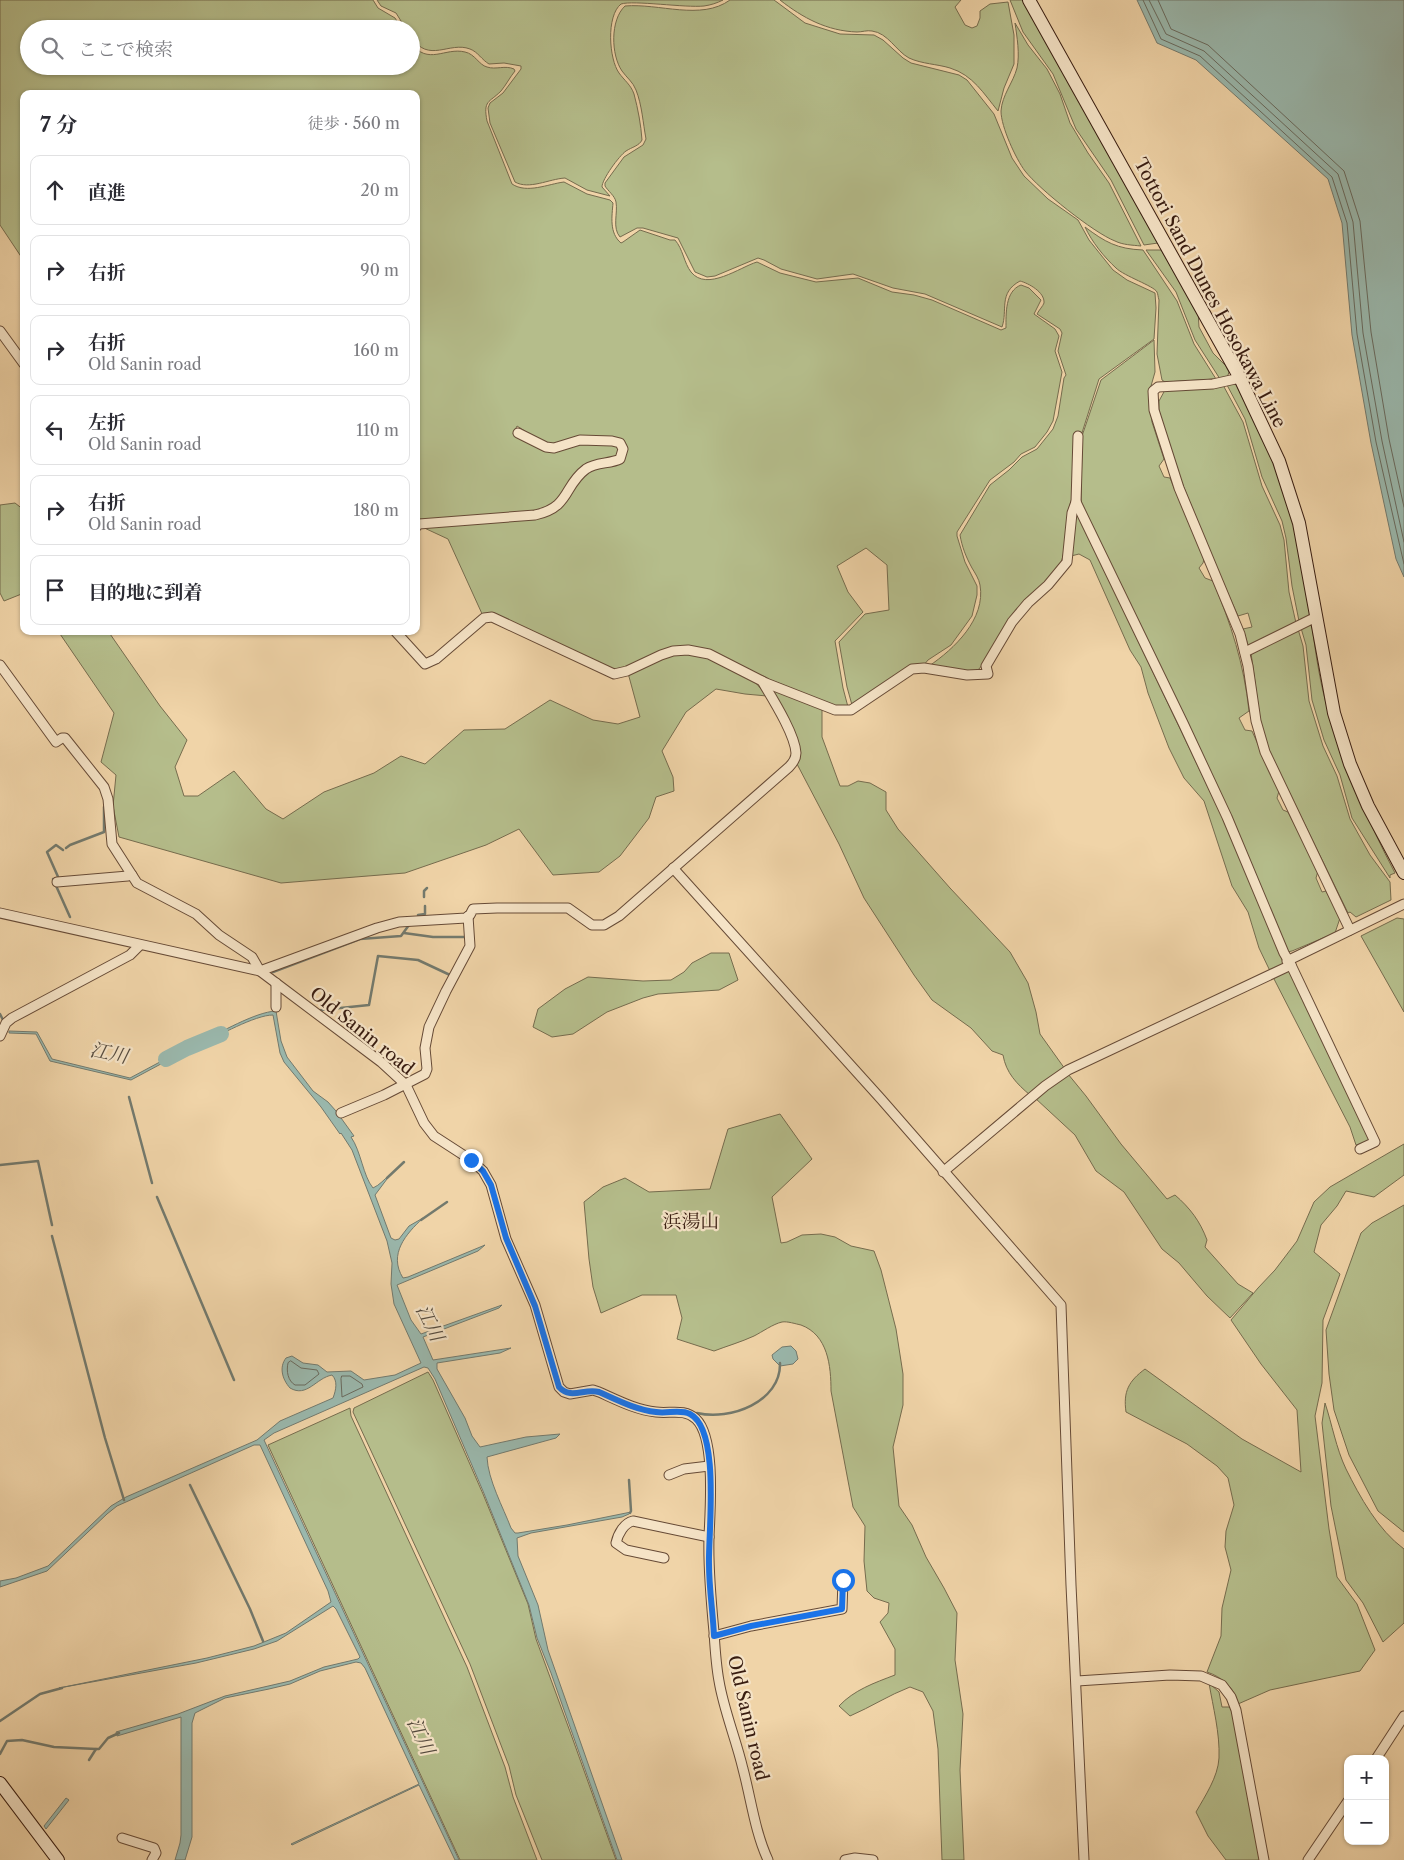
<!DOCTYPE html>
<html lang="ja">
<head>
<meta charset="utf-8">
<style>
  body { margin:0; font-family:"Libre Caslon Text","Noto Serif JP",serif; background:#f2f2f3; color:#2b2b33 }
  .controls { position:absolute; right:15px; bottom:15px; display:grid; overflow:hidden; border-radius:10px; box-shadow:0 1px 4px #0004 }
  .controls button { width:45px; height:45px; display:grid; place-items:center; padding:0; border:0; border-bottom:1px solid #e1e1e2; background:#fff; color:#2b2b33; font:25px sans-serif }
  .stop { position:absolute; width:15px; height:15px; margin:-11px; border:4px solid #1a73e8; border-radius:50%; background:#fff }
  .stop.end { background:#1a73e8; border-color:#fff; box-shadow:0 1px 5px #0008 }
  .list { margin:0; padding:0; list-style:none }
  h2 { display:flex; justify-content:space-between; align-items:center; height:65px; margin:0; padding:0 20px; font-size:21px }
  h2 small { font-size:16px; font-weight:400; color:#7c7c81 }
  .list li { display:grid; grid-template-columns:32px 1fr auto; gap:15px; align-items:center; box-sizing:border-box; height:70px; margin:0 10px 10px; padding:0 10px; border:1px solid #e1e1e2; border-radius:10px }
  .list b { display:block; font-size:19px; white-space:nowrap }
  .list p { margin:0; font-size:16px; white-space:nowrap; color:#7c7c81 }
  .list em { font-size:16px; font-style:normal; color:#7c7c81 }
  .icon { flex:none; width:28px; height:28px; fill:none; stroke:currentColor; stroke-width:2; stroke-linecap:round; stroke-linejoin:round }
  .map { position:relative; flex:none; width:1404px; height:1860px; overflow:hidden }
  .search { position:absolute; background:#fff; box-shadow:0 1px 4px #0004; left:20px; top:20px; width:400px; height:55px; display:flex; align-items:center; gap:12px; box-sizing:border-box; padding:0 18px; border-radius:28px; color:#7c7c81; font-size:19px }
  .panel { position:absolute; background:#fff; box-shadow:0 1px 4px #0004; left:20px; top:90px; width:400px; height:545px; border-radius:10px }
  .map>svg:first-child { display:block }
</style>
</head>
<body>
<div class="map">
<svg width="1404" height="1860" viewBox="0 0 1404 1860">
  <rect width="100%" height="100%" fill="#f0d4a8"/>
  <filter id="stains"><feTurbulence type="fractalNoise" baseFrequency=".004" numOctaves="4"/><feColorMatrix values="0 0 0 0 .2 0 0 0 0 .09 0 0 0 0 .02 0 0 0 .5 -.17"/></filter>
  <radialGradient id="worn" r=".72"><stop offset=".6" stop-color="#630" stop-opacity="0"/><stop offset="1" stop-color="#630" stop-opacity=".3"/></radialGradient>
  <!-- green -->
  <g fill="#b5bd8b" stroke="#766c4e">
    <path d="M0,0H373L378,8L395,18L402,29H29V66H411V43C428,66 445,47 465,52C475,54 479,65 487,67C496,70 505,65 514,69L515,71C510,77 506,85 501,91C489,103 483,100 487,121L512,184C527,194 548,184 564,182L587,194L610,200L613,203C612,216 609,233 621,243L623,242L640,230L670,240H675C683,249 684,263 691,272C707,292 740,267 757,262L780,273L816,282L858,278L892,292L914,295L932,300L1001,330L1006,328C1006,314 1005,291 1021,285L1029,288L1041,300L1034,314L1055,329L1059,336L1055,351L1062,372L1053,421L1047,432L1035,447L1021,454L1014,462L990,480L957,532V536L965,562L977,586V595L972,616L951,645L928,660L923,666L912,668L852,705L847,687L839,642L865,614L889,610L887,565L866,548L837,566L848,592L863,612L835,641L843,688L848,707H838C810,696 783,685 756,674C728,662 705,644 673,648C652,651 636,665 616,671L490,613L483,616L448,539L420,526L531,517C547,515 562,510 571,495C576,487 578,478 586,473C599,464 627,470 625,448C624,447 622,443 621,442C614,436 586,436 578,438C569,440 561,446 551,445C534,443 530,433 517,426L513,434L547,450L554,452L578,443H614L617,445L620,451L619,455C607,462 593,461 582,469C570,478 567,496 556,505C551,509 543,510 537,512L424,522L416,524V94H24V261L0,225Z"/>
    <path d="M377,0H723C717,3 711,5 704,6C686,8 633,0 621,4C606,16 609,59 619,73C624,80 631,85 634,94C638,109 641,125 642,140C639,146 632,147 626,151C619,156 602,179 602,187L610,196L587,190L565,178C549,179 529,190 515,182L490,123L488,108L490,103L503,93L521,69V66L504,63L489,64C482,60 478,52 470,49C449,41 429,64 411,37V29H406L396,13L381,6Z"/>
    <path d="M730,0H774L805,23L840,34L874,35L883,40L903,58L911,63L959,75L967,80L994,114L1012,158L1024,176L1048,199L1078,220L1089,240L1113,270L1127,280L1155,293L1156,308L1154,339L1099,379L1081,436L1077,431L1073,495L1068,511L1064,552L1061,563L979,669L973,673L929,666C954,649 986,619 980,585C979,579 975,573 972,568C966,557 962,547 960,535L990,485L1009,470L1022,457L1037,449L1053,429L1058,416L1064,378L1066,375L1058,351L1062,333L1060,329L1037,314C1039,310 1043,306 1044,303C1045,292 1028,283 1020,281C998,293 1008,310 1002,327L925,294L893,288L853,274L817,279L781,269L764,260L758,258L715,276L707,277L695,272L678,238L643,228H637L620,237C612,228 618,213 616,202C615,196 608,191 605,186V183L624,157L643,145L646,139C643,123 642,105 636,90C633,82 627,78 622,71C611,55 610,20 625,6C659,3 701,21 730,0Z"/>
    <path d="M780,0H961L955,7L965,25L972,28L977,26L980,18V11L990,4L1008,2L1014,35V64L1004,88L998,111C984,94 973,75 950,68C937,64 922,64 909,58C896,51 888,33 872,31C867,30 862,32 857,32C827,31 803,18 780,0Z"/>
    <polygon points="1010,0 1023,0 1158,243 1144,245 1111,180 1076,129 1053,74 1023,32"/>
    <path d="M1015,23L1028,45L1047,69L1060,94L1070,123L1088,153L1109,183L1141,246C1132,245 1123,245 1115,241C1094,233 1039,189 1025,171C1016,159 1001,127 1001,111C1002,95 1013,83 1017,68C1020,54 1017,37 1015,23Z"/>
    <path d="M1085,227C1105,242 1117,249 1143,250L1177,301L1194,344L1216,379L1165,382L1162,380L1157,354L1159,300C1158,297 1158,294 1157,292C1154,286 1124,276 1116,268C1104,257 1092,242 1085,227Z"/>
    <polygon points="1146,250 1161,250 1198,311 1199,327 1213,353 1226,366 1229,372 1227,378 1220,379 1195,340 1176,292"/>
    <path d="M1154,340L1155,372L1149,393L1150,406L1152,422L1164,459L1159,466L1164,477L1170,478L1204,559L1203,563L1199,568L1205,578L1213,581C1231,624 1244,664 1249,711L1239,718L1245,730L1252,731L1279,791L1277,798L1283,810L1288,812L1318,871L1316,878L1322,892L1326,891L1340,918L1335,933L1292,951L1287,952L1081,505L1082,436L1101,380Z"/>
    <polygon points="1236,384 1264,436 1291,512 1311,613 1308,617 1299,621 1292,586 1286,538 1282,521 1262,477 1245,419 1227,385"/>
    <polygon points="1223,385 1243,422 1262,486 1280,525 1284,540 1289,592 1296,623 1253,644 1248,645 1243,629 1252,627 1248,613 1238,616 1210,553 1175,465 1159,411 1159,401 1165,390 1209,388"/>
    <polygon points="15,503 24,510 24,593 4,601 0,593 0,505"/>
    <polygon points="1075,509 1229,831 1281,953 1283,964 1281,967 1270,971 1259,948 1248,912 1232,886 1204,801 1184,778 1169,748 1148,693 1141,667 1130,650 1090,560 1079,554 1071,556"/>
    <path d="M1309,624L1312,626C1316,655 1320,685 1329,713C1346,768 1368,822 1395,873L1390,875V878L1352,818L1340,775L1324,740L1312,700L1306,645L1301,628Z"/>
    <polygon points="1298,629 1303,646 1309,701 1323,746 1337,776 1350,819 1370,855 1390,882 1391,900 1356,917 1350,912 1348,913 1273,759 1266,743 1261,726 1251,653"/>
    <polygon points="58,631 108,631 160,706 187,740 175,767 184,796 198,796 234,771 266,809 283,819 324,792 374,773 401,756 425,764 464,730 505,729 550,700 593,720 618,724 640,717 628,673 663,656 687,653 704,656 755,682 767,696 745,694 716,689 686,712 662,751 673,777 674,791 656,797 649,818 620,856 599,872 553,875 519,829 486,845 405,873 281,883 119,837 113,806 116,775 101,762 114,713"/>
    <path d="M767,686L822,709V737L840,786H848L858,781L870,783L886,792V810L898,829L950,888L1010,952L1028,983L1036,1012L1040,1034L1065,1069L1030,1095C1017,1084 1006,1073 1003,1055L992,1051L971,1028L932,1000L914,975L864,898L839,844L797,764L798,760Z"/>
    <polygon points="1397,918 1404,919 1404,1012 1361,936"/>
    <polygon points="711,953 729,953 738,980 719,990 658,994 643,998 607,1012 573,1034 552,1037 533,1027 538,1009 565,989 588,977 643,981 671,980 684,972 692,963"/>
    <polygon points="1290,969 1369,1139 1369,1142 1356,1145 1350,1127 1273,977"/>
    <path d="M1068,1074L1086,1096L1121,1144L1167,1199L1175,1195C1190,1208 1200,1221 1207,1240L1205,1247L1238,1284L1253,1293L1230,1318L1207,1296L1179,1263L1162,1249L1124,1192L1096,1171L1075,1135L1035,1098Z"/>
    <path d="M780,1114L812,1159L772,1197L781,1243L787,1242L802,1235L821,1234L835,1237L851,1246L874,1251L881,1270L896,1329L903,1374V1405L893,1447L899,1506L912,1525L926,1557L944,1588L957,1613L955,1660L963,1714L960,1770L964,1860H942L938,1749L933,1711L923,1692L910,1687C889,1695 871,1707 850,1716L839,1706C854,1690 874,1683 895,1675V1649L880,1622L888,1613L889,1603L874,1598L867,1591L864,1561L865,1526L853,1507L831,1391C831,1366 828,1335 801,1325C796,1324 787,1321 782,1322C773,1324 762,1332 754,1336C741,1342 727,1346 714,1351L677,1339L682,1318L676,1295H642L601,1313L593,1287L589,1259L584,1202L603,1187L625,1178L649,1192L710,1189L728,1129Z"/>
    <path d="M1404,1144V1175L1374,1197L1346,1191L1337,1206L1321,1225L1314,1252L1340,1274L1323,1320L1322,1383L1315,1416L1329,1529L1337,1577L1357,1604L1375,1650L1360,1671L1270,1690L1238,1704C1235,1688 1222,1677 1207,1672L1221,1636L1222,1608L1231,1570L1225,1547L1226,1531L1234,1505L1228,1478L1217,1466L1187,1444L1126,1412C1123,1391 1129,1381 1145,1369L1242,1439L1301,1472L1297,1410L1261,1364L1231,1320L1258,1288L1275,1270L1297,1241L1314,1202L1330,1187Z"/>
    <polygon points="1404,1205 1404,1532 1378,1511 1349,1455 1334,1410 1329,1374 1326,1330 1361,1233 1372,1223"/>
    <polygon points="428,1372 433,1380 483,1494 528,1604 536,1639 572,1737 616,1860 542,1860 516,1795 509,1766 470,1664 353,1412 354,1408"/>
    <path d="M1325,1403C1332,1424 1336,1448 1346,1469C1360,1497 1378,1530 1404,1549V1623L1383,1642L1363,1603L1346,1580L1331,1506L1322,1423Z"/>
    <polygon points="350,1408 351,1416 467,1667 505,1767 513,1797 537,1860 460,1860 268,1445"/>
    <path d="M1209,1683L1219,1692L1222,1707H1229L1233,1711L1260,1860H1226L1208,1836L1196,1812C1205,1796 1218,1777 1219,1758C1220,1733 1213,1707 1209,1683Z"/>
  </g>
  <!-- water -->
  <g fill="#9ab8ad" stroke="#737a6e">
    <polygon points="1137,0 1404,0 1404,577 1396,559 1371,443 1352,335 1342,223 1328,179 1196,60 1157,43"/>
    <path d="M276,1011L281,1041L287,1057L313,1091L328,1102L336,1111L354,1136L351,1137C361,1151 363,1176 373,1188C380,1185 384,1179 390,1175L375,1195L391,1238L395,1240L399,1239L409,1226L423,1218C406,1234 388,1254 403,1278L408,1277L485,1245L478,1251L397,1285L411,1320L421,1334L502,1305L499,1308L423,1337L433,1360L511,1348L500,1353L437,1363V1369L465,1418L472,1436L480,1447L526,1437L560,1434L556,1438L487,1457C488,1480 503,1507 511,1528L515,1533H518L567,1525L631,1512L629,1514L622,1517L531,1533L517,1538L518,1556L538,1605L548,1650L622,1860H617L551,1673L537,1638L529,1605L483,1491L435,1379L428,1368L424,1367L274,1433L264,1440L459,1860H455L419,1785L292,1845L291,1844L419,1784L365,1668L361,1663L356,1662L320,1671L290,1684L269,1689L225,1698L195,1713L192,1723V1837L185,1860H175L180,1843L181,1835V1717L117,1736L116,1732L178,1714L225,1696L290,1681L324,1667L358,1659L360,1657L336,1609L333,1606L277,1641L254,1649L196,1663L59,1688L207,1658L254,1646L286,1633L331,1602L328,1591L260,1445H254L117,1506L107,1514L47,1571L0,1587V1581L16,1578L48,1566L111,1506L126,1497L257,1440L280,1421L333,1398C336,1390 338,1381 332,1375C316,1378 307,1398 290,1388C282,1379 279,1367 286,1358L292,1356L303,1363L318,1365L327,1372L351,1371L364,1380L395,1375L421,1363L394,1304L391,1284L392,1263L387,1241L352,1150L341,1133L340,1134L321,1107L284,1062L280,1053L273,1015C255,1015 218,1036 201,1044L200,1042C220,1033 255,1012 276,1011Z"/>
    <polygon points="9,1031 37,1032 52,1059 130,1078 186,1048 187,1050 131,1080 50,1061 36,1034 9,1033"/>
    <polygon points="791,1346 796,1351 798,1359 793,1364 780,1366 773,1359 772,1355 782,1347"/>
    <polygon points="66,1798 69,1800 46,1829 44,1826"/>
  </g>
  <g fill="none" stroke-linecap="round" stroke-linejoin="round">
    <!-- shore -->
    <g stroke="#696a5e" stroke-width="1">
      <polyline points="1143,0 1161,39 1200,56 1332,177 1347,223 1357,334 1376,442 1404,564"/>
      <polyline points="1149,0 1166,34 1204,51 1338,174 1353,222 1363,333 1382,441 1404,542"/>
      <polyline points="1158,0 1171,29 1208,45 1344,171 1360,221 1371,332 1389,439 1404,507"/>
      <path d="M291,1361L301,1368L317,1370L319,1374L305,1385H295C288,1381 286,1371 288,1363Z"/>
      <polygon points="342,1376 350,1376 362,1384 363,1387 342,1397 341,1379"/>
    </g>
    <!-- stream -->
    <g stroke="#737a6e" stroke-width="2.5">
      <polyline points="66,848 70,845 104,832 104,807"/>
      <polyline points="63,850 56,845 47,852 59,879 53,879 70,917"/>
      <polyline points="424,897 424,891 427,888"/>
      <polyline points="418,915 425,914 425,906"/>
      <polyline points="404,933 433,937 464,937"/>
      <polyline points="273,972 360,939 401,936 409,925"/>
      <polyline points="321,1010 369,1005 378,956 418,960 450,975"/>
      <polyline points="0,1014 3,1020"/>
      <polyline points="129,1097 152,1183"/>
      <polyline points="0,1165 38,1161 52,1225"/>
      <polyline points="387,1178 404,1162"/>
      <polyline points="157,1197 234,1380"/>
      <polyline points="421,1220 447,1202"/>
      <polyline points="52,1236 105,1438 124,1500"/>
      <path d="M697,1413C730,1421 781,1402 780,1363"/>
      <polyline points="629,1480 631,1511 630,1513"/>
      <polyline points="190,1485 250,1609 263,1641"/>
      <polyline points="0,1721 40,1694 62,1688"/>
      <polyline points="0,1754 7,1741 22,1740 54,1747 96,1749 99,1749 108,1738 119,1733"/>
      <polyline points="89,1760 96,1749"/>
    </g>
    <!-- river -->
    <polyline stroke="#9ab8ad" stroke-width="16" points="166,1059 187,1048 221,1034"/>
    <!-- minor casing -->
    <g stroke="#664a36" stroke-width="11">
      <g id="minor">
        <polyline points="0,331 24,364"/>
        <polyline points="1240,378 1213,384 1158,387 1153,391 1154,410 1179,488 1240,634 1248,666 1256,721 1265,752 1350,930"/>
        <polyline points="1076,502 1183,723 1227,817 1284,953 1291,965 1375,1142 1360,1149"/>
        <path d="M416,527L419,524L535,515C571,507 563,486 586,469C596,462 610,464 620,459L623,449L620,443L612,441L580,440L554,448L546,447L518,433"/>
        <polyline points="395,631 425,664 436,659 484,618 492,617 614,674 627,671 661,655 673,651 688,650 709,654 766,683 835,710 851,710 912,669 924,668 967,675 988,674 986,666 1012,622 1028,603 1048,585 1067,562 1072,513 1076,502 1078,436"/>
        <polyline points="1245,652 1316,617"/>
        <path d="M0,665L56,742L62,738H65L104,787L108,799L112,844L137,883L196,914L219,935L252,957L260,971L377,928L399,922L466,918L470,915L473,909L497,908H568L592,925H604L619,916L789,767C793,763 796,759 796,753C795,734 772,698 762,681"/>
        <polyline points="673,868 881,1099 1061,1305 1071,1585 1084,1860"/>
        <polyline points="57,882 128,876 132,875"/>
        <path d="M0,913L260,971L381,1062L406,1085L424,1123L434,1136L471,1160L483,1171L491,1185L506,1239L535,1305L559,1387L564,1392L570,1394L593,1390L599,1392C617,1400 636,1410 656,1412C670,1414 684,1408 696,1419C716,1438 710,1510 709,1537C708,1569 711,1600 714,1632C715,1648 716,1665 719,1681C724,1711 736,1739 743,1769C751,1799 755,1832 768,1860"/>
        <polyline points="1287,961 1404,904"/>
        <polyline points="276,983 276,1007"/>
        <polyline points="0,1036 6,1023 12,1018 130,955 140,945"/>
        <polyline points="341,1113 384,1095 425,1074 427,1069 425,1048 429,1027 446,991 470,946 468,916"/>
        <polyline points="943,1172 1045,1086 1068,1070 1291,965"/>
        <polyline points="669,1475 684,1469 709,1466"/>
        <path d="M664,1558L626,1550L616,1543C618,1534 624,1523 633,1521L709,1537"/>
        <polyline points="714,1636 751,1626 842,1609 843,1580"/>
        <polyline points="1077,1681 1170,1675 1201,1676 1222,1685 1231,1697 1236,1710 1264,1860"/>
        <polyline points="1376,1759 1404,1716"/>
        <polyline points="122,1838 154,1848 156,1853 152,1860"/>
        <polyline points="845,1860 855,1858 873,1860"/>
        <polyline points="1308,1860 1348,1801"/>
      </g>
    </g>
    <!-- secondary casing -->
    <g stroke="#381c10" stroke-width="14">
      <g id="secondary">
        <polyline points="1029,0 1240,378 1279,461 1299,523 1334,713 1350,764 1368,806 1404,873"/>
        <polyline points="0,1783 58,1860"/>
      </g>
    </g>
    <!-- minor -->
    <use href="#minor" stroke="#f5e3c6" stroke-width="9"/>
    <!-- secondary -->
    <use href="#secondary" stroke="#f5e3c6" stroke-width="12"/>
  </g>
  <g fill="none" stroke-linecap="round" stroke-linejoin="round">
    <!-- route -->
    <path stroke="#1a73e8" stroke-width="6" d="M471,1160L483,1171L491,1185L506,1238L535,1306L559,1387C571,1400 584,1388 599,1392C617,1400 636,1410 656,1412C667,1414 680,1409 690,1414C721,1430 708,1534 709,1564C709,1589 713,1612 714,1636L751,1626L842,1609L843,1580"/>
  </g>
  <g text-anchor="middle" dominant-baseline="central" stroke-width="4.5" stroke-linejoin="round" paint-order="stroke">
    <!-- street labels -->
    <g font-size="18" fill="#381c10" stroke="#f5e3c6">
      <text transform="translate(1210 293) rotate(62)">Tottori Sand Dunes Hosokawa Line</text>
      <text transform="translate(362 1031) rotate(39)">Old Sanin road</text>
      <text transform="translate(748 1718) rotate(77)">Old Sanin road</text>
    </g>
    <!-- water labels -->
    <g font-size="19" font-style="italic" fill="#554b3f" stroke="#f5e3c6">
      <text transform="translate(109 1053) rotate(12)">江川</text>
      <text transform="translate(430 1323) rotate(64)">江川</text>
      <text transform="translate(421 1736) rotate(65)">江川</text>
    </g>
    <!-- neighbourhood labels -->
    <g font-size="19" fill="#381c10" stroke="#f5e3c6">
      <text x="691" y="1221">浜湯山</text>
    </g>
  </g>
  <rect width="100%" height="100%" filter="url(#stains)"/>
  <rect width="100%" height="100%" fill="url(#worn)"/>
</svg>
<div class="controls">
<button>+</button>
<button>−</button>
</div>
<div class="stop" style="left:843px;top:1580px"></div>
<div class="stop end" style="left:471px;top:1160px"></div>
<div class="search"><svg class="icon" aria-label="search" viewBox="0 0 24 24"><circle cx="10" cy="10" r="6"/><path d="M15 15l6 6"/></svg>ここで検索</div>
<section class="panel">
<h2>7 分<small>徒歩 · 560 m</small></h2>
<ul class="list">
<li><svg class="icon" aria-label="ahead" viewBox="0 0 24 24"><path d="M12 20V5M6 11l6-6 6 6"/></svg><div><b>直進</b></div><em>20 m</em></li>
<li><svg class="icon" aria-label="right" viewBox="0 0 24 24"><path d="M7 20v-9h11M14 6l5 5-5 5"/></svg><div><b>右折</b></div><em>90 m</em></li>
<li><svg class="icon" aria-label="right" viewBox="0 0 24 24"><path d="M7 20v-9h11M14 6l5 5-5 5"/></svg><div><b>右折</b><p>Old Sanin road</p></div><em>160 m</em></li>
<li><svg class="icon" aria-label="left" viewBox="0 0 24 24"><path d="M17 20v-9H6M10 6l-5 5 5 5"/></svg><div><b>左折</b><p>Old Sanin road</p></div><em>110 m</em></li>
<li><svg class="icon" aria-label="right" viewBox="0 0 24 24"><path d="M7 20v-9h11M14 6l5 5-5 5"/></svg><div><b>右折</b><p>Old Sanin road</p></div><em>180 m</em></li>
<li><svg class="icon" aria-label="arrive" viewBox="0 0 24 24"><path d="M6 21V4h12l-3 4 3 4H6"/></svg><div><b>目的地に到着</b></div></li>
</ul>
</section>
</div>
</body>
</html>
